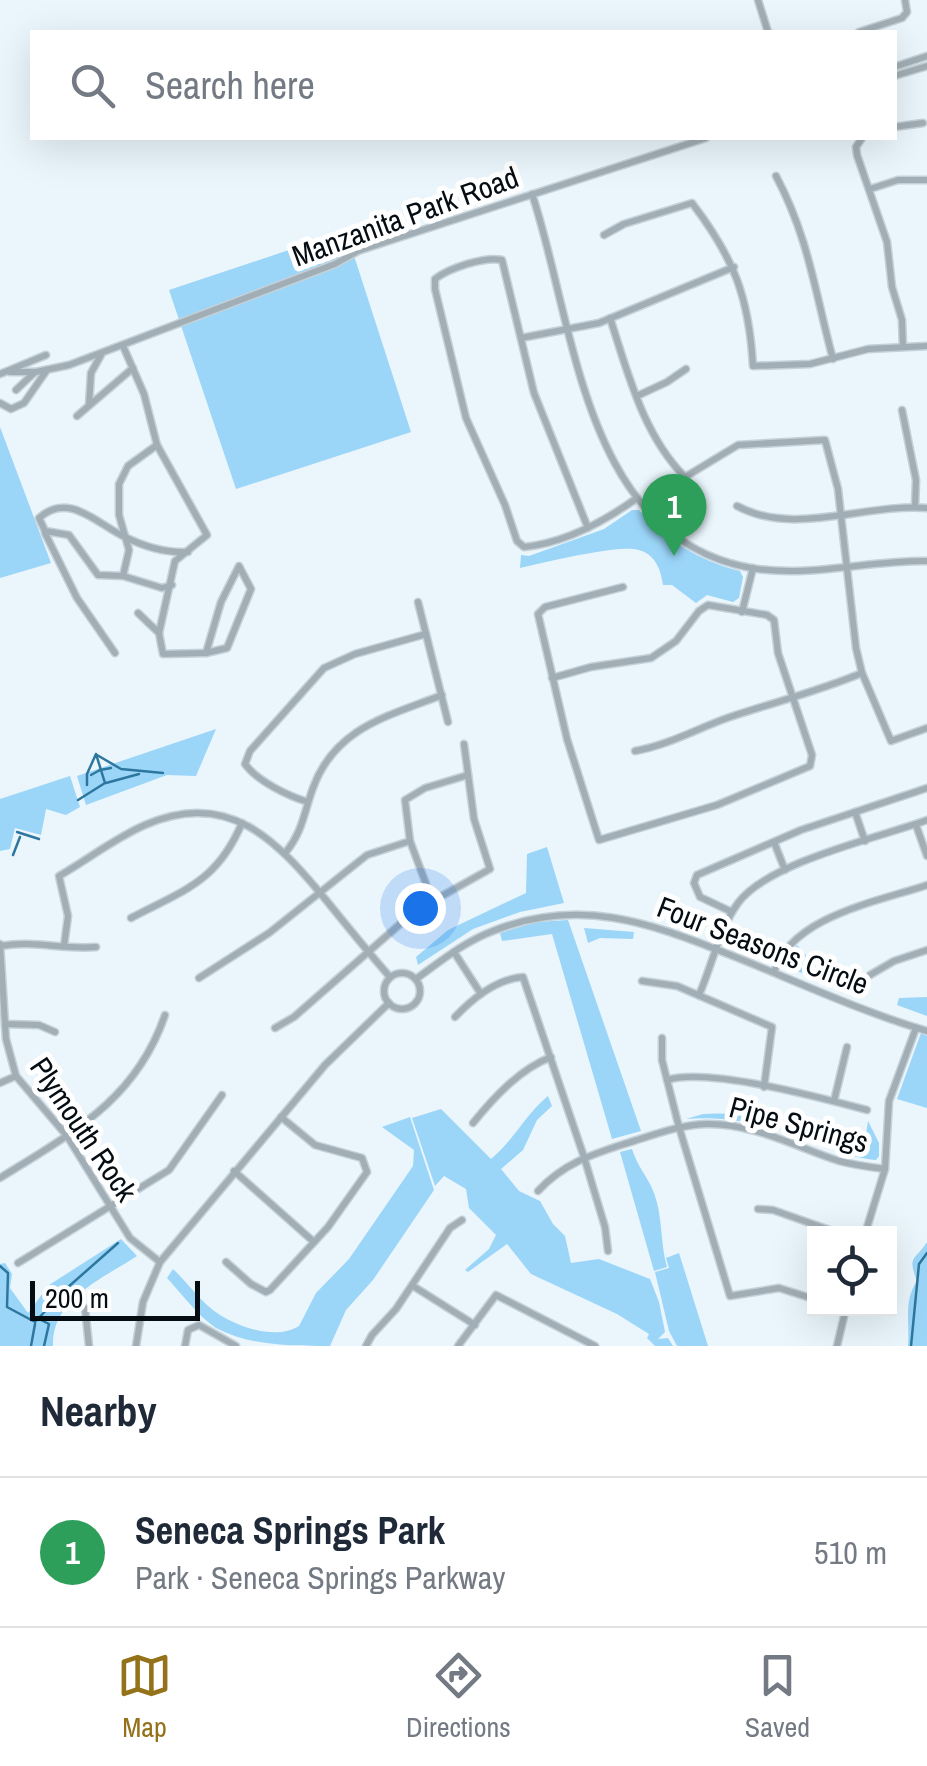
<!DOCTYPE html>
<html lang="en">
<head>
<meta charset="utf-8">
<style>
  body { margin:0; font-family:"Archivo Narrow",sans-serif; background:#f2f2f3; color:#1f2937 }
  .controls { position:absolute; right:30px; bottom:30px; display:grid; overflow:hidden; border-radius:0px; box-shadow:0 10px 40px #0002 }
  .controls button { width:90px; height:90px; display:grid; place-items:center; padding:0; border:0; border-bottom:2px solid #e0e1e3; background:#fff; color:#1f2937; font:50px sans-serif }
  .scale { position:absolute; left:30px; bottom:25px; width:170px; box-sizing:border-box; padding-left:10px; border:5px solid #050d13; border-top:0; font-size:28px; line-height:35px; white-space:nowrap; color:#050d13; -webkit-text-stroke:8px #fff; paint-order:stroke }
  .you { position:absolute; left:420px; top:908px; width:35px; height:35px; margin:-25px; border:8px solid #fff; border-radius:50%; background:#1a73e8; box-shadow:0 0 0 15px #1a73e833 }
  .badge { display:grid; place-items:center; width:65px; height:65px; border-radius:50%; background:#94721a; color:#fff; font-size:32px; font-weight:700 }
  .pin { position:absolute; translate:-50% -82px; filter:drop-shadow(0 2px 5px #0008) }
  .pin::after { content:''; position:absolute; top:52px; width:35px; height:30px; background:inherit; clip-path:polygon(0 0,100% 0,50% 100%) }
  .list { margin:0; padding:0; list-style:none }
  h2 { display:flex; justify-content:space-between; align-items:center; height:130px; margin:0; padding:0 40px; font-size:42px }
  h2 small { font-size:32px; font-weight:400; color:#747a83 }
  .list li { display:grid; grid-template-columns:65px 1fr auto; gap:30px; align-items:center; box-sizing:border-box; height:150px; padding:0 40px; border-top:2px solid #e0e1e3 }
  .list b { display:block; font-size:38px; white-space:nowrap }
  .list p { margin:0; font-size:32px; white-space:nowrap; color:#747a83 }
  .list em { font-size:32px; font-style:normal; color:#747a83 }
  .icon { flex:none; width:55px; height:55px; fill:none; stroke:currentColor; stroke-width:2; stroke-linecap:round; stroke-linejoin:round }
  .map { position:relative; flex:none; width:927px; height:1346px; overflow:hidden }
  .search { position:absolute; background:#fff; box-shadow:0 10px 40px #0002; left:30px; right:30px; top:30px; height:110px; display:flex; align-items:center; gap:25px; box-sizing:border-box; padding:0 35px; border-radius:0px; color:#747a83; font-size:38px }
  .sheet { height:280px; background:#fff }
  nav { display:flex; justify-content:space-around; align-items:center; box-sizing:border-box; height:140px; border-top:2px solid #e0e1e3; background:#fff; font-size:28px; color:#747a83 }
  nav a { display:grid; justify-items:center; gap:5px }
  nav .on { color:#94721a }
  .map>svg:first-child { display:block }
</style>
</head>
<body>
<div class="map">
<svg width="927" height="1346" viewBox="0 0 927 1346">
  <rect width="100%" height="100%" fill="#eaf5fc"/>
  <!-- green -->
  <g fill="#9bd6f9">
    <polygon points="346,231 411,432 236,489 169,290"/>
    <polygon points="0,427 51,563 0,578"/>
    <path d="M632,510H639C667,540 699,561 740,571L743,577L739,598L733,602L707,595L696,603L672,585H663C657,542 630,547 597,552C571,556 546,562 520,568L521,555L529,556L604,529Z"/>
    <polygon points="216,729 196,776 167,775 86,805 77,776"/>
    <polygon points="70,776 80,807 66,815 46,809 41,835 15,828 10,849 0,851 0,799"/>
    <polygon points="547,847 564,903 520,912 473,929 418,965 416,957 448,930 526,893 527,854"/>
    <polygon points="568,920 641,1131 612,1139 552,934 502,941 500,933 537,922"/>
    <polygon points="584,928 634,932 633,939 600,938 588,943"/>
    <polygon points="797,945 827,979 826,982 786,967 785,963"/>
    <polygon points="927,997 927,1016 897,1005 899,998"/>
    <polygon points="921,1033 927,1036 927,1108 897,1099"/>
    <path d="M548,1096L552,1106L537,1120L523,1150L501,1169L519,1191L540,1201L553,1224L565,1236L571,1263L599,1259L650,1279L659,1302L665,1332L658,1339L668,1338L673,1346H655L647,1338L649,1334L617,1314L531,1274L507,1244L468,1272L465,1270L489,1249L496,1235L469,1208L466,1189L444,1176L435,1186L412,1118L441,1109L491,1159C514,1140 525,1115 548,1096Z"/>
    <path d="M703,1114C736,1111 780,1120 812,1131C830,1137 845,1144 864,1146L868,1121L879,1143V1156L876,1160C848,1158 827,1145 802,1136C766,1124 724,1116 686,1119Z"/>
    <path d="M410,1117L434,1190L373,1280L346,1310L330,1346C291,1346 250,1346 216,1328C198,1316 182,1294 167,1278L173,1269C188,1283 203,1305 220,1315C241,1328 277,1340 299,1326L316,1293L349,1259L413,1166L414,1150L382,1127Z"/>
    <path d="M632,1149C637,1166 648,1177 654,1193C663,1217 660,1243 667,1267L654,1271L620,1152Z"/>
    <path d="M121,1239L137,1256C103,1278 51,1300 53,1346H0V1264L5,1263L12,1274L10,1288L28,1313L49,1285Z"/>
    <path d="M927,1242V1346H908C910,1322 903,1302 917,1281C907,1255 915,1261 927,1242Z"/>
    <polygon points="679,1253 708,1346 677,1346 669,1331 655,1272 669,1268 666,1258"/>
  </g>
  <g fill="none" stroke-linecap="round" stroke-linejoin="round">
    <!-- stream -->
    <g stroke="#2d779f" stroke-width="2.5">
      <polyline points="97,755 121,769 163,773"/>
      <polyline points="100,770 111,768"/>
      <polyline points="91,775 100,770"/>
      <polyline points="106,783 139,774"/>
      <polyline points="78,800 105,783 96,754 87,774 87,785"/>
      <polyline points="17,832 39,839"/>
      <polyline points="13,855 20,837"/>
      <polyline points="0,1266 8,1273 7,1307 35,1322 67,1288 76,1298"/>
      <polyline points="67,1288 118,1243"/>
      <polyline points="39,1319 49,1324 44,1346"/>
      <polyline points="31,1346 35,1324"/>
      <polyline points="911,1346 919,1264 927,1253"/>
    </g>
    <!-- minor casing -->
    <g stroke="#c5d0d7" stroke-width="9">
      <g id="minor">
        <polyline points="758,0 768,32"/>
        <polyline points="859,32 902,18 907,12 905,0"/>
        <polyline points="894,67 927,56"/>
        <polyline points="894,76 927,66"/>
        <polyline points="894,127 923,123"/>
        <polyline points="862,138 856,147 857,155 887,242 892,287 902,320 903,347"/>
        <path d="M776,176C809,238 815,293 833,359"/>
        <polyline points="870,189 898,180 927,180"/>
        <path d="M532,194C575,322 582,538 751,568C809,578 869,560 927,561"/>
        <path d="M604,235L624,224L692,203C734,258 749,297 753,366L810,364L868,349L927,346"/>
        <path d="M610,318C628,373 643,435 685,477L738,445L825,440L838,489L856,648L862,673L891,741L927,728"/>
        <polyline points="521,338 599,323 734,267"/>
        <polyline points="123,346 144,394 157,445 207,535 175,561 159,633"/>
        <polyline points="10,372 36,372 69,365 335,264 358,251 706,138"/>
        <polyline points="0,374 46,355"/>
        <polyline points="16,390 35,372"/>
        <polyline points="637,396 667,382 686,369"/>
        <polyline points="0,403 11,409 24,403 47,370"/>
        <polyline points="89,405 91,373 101,355"/>
        <polyline points="902,410 916,480 915,507"/>
        <polyline points="77,416 133,368"/>
        <path d="M737,506C795,537 865,503 927,508"/>
        <path d="M588,528L534,393L502,260C485,256 449,268 435,279V289L466,418L505,505L517,541L524,547C564,543 605,521 637,498"/>
        <polyline points="45,533 77,598 115,653"/>
        <polygon points="239,566 251,589 227,648 206,653 221,602"/>
        <polyline points="123,576 129,550 119,515 119,484 128,466 157,445"/>
        <path d="M172,585L162,588L123,576L98,575L69,535L45,531L39,518C69,491 97,524 125,537C145,547 167,553 188,552"/>
        <polyline points="418,602 448,722"/>
        <polyline points="742,612 753,568"/>
        <polyline points="138,613 159,633 163,654 206,653"/>
        <polyline points="552,678 591,667 651,658 676,641 699,611 708,605 767,615 774,620 778,653 812,755 810,766 717,805 599,840 567,739 538,614 545,607 623,587"/>
        <path d="M635,751C669,745 698,728 730,717C775,702 819,691 862,673"/>
        <path d="M308,802C288,796 257,781 245,764L250,751L324,668L355,654L426,634"/>
        <polyline points="855,812 865,841"/>
        <polyline points="916,825 927,856"/>
        <polyline points="774,842 785,870"/>
        <path d="M286,852C303,831 304,812 313,788C335,727 389,716 442,695"/>
        <polyline points="432,900 410,841 405,800 425,788 468,775"/>
        <polyline points="732,912 700,897 694,883 697,875 801,830 927,788"/>
        <path d="M131,918C184,890 217,882 242,823"/>
        <polyline points="0,944 6,1039 16,1076 67,1136 130,1238 160,1262"/>
        <path d="M1,946C34,940 63,950 96,947"/>
        <path d="M64,946L68,916L59,876C87,860 115,838 145,825C229,788 277,841 326,900C347,926 368,952 390,977"/>
        <polyline points="454,952 481,994"/>
        <path d="M774,972C792,916 877,902 927,885"/>
        <circle cx="402" cy="991" r="18"/>
        <polyline points="870,975 894,961 927,950"/>
        <polyline points="199,978 269,933 367,855 410,841"/>
        <path d="M416,979C441,961 464,942 493,931C579,897 648,922 728,954C794,980 859,1011 927,1031"/>
        <polyline points="642,981 677,986 772,1027 764,1087"/>
        <path d="M699,995C712,966 719,929 738,903C768,862 878,838 927,820"/>
        <path d="M455,1017C473,998 497,979 523,977L584,1157L605,1227L608,1251"/>
        <polyline points="5,1024 39,1025 55,1032"/>
        <polyline points="275,1028 294,1017 415,911 490,869 474,819 464,744"/>
        <polyline points="662,1038 662,1060 679,1127 730,1296 779,1288 814,1299"/>
        <path d="M667,1080C708,1067 822,1098 867,1110"/>
        <polyline points="0,1083 16,1076"/>
        <polyline points="834,1101 847,1047"/>
        <path d="M473,1123C494,1097 520,1069 551,1057"/>
        <polyline points="234,1171 314,1242"/>
        <path d="M0,1178C72,1133 136,1100 165,1015"/>
        <path d="M538,1191C563,1164 590,1155 624,1144C651,1136 678,1125 706,1124C753,1123 796,1147 839,1161C854,1165 869,1167 885,1169"/>
        <polyline points="758,1209 773,1210 841,1234"/>
        <polyline points="865,1234 885,1169 889,1101 916,1028"/>
        <polyline points="226,1262 251,1284 266,1292 270,1290 328,1227 367,1172 362,1158 315,1145 281,1117"/>
        <polyline points="18,1263 169,1170 222,1095"/>
        <polyline points="413,1286 475,1325"/>
        <polyline points="85,1308 89,1346"/>
        <polyline points="136,1346 143,1302 160,1262 325,1065 389,1003"/>
        <polyline points="185,1346 188,1330 199,1325 236,1346"/>
        <polyline points="366,1346 372,1335 396,1309 450,1228 462,1220"/>
        <polyline points="458,1346 496,1295 595,1346"/>
        <polyline points="837,1346 846,1308"/>
      </g>
    </g>
    <!-- minor -->
    <use href="#minor" stroke="#a2aeb5" stroke-width="6"/>
  </g>
  <g text-anchor="middle" dominant-baseline="central" stroke-width="10" stroke-linejoin="round" paint-order="stroke">
    <!-- street labels -->
    <g font-size="30" fill="#050d13" stroke="#fff">
      <text transform="translate(405 216) rotate(-20)">Manzanita Park Road</text>
      <text transform="translate(763 945) rotate(21)">Four Seasons Circle</text>
      <text transform="translate(799 1124) rotate(15)">Pipe Springs</text>
      <text transform="translate(84 1129) rotate(56)">Plymouth Rock</text>
    </g>
  </g>
</svg>
<div class="controls">
<button><svg class="icon" aria-label="locate" viewBox="0 0 24 24"><circle cx="12" cy="12" r="6"/><path d="M12 2v4M12 18v4M2 12h4M18 12h4"/></svg></button>
</div>
<div class="scale">200 m</div>
<div class="you"></div>
<div class="pin badge" style="left:674px;top:556px;background:#2e9e5b">1</div>
<div class="search"><svg class="icon" aria-label="search" viewBox="0 0 24 24"><circle cx="10" cy="10" r="6"/><path d="M15 15l6 6"/></svg>Search here</div>
</div>
<section class="sheet">
<h2>Nearby<small></small></h2>
<ul class="list">
<li><span class="badge" style="background:#2e9e5b">1</span><div><b>Seneca Springs Park</b><p>Park · Seneca Springs Parkway</p></div><em>510 m</em></li>
</ul>
</section>
<nav>
<a class="on"><svg class="icon" aria-label="map" viewBox="0 0 24 24"><path d="M3 6l6-2 6 2 6-2v14l-6 2-6-2-6 2zM9 4v14M15 6v14"/></svg>Map</a>
<a><svg class="icon" aria-label="directions" viewBox="0 0 24 24"><path d="M12 3l9 9-9 9-9-9zM9 14v-3h6M13 9l2 2-2 2"/></svg>Directions</a>
<a><svg class="icon" aria-label="saved" viewBox="0 0 24 24"><path d="M7 4h10v16l-5-4-5 4z"/></svg>Saved</a>
</nav>
</body>
</html>
